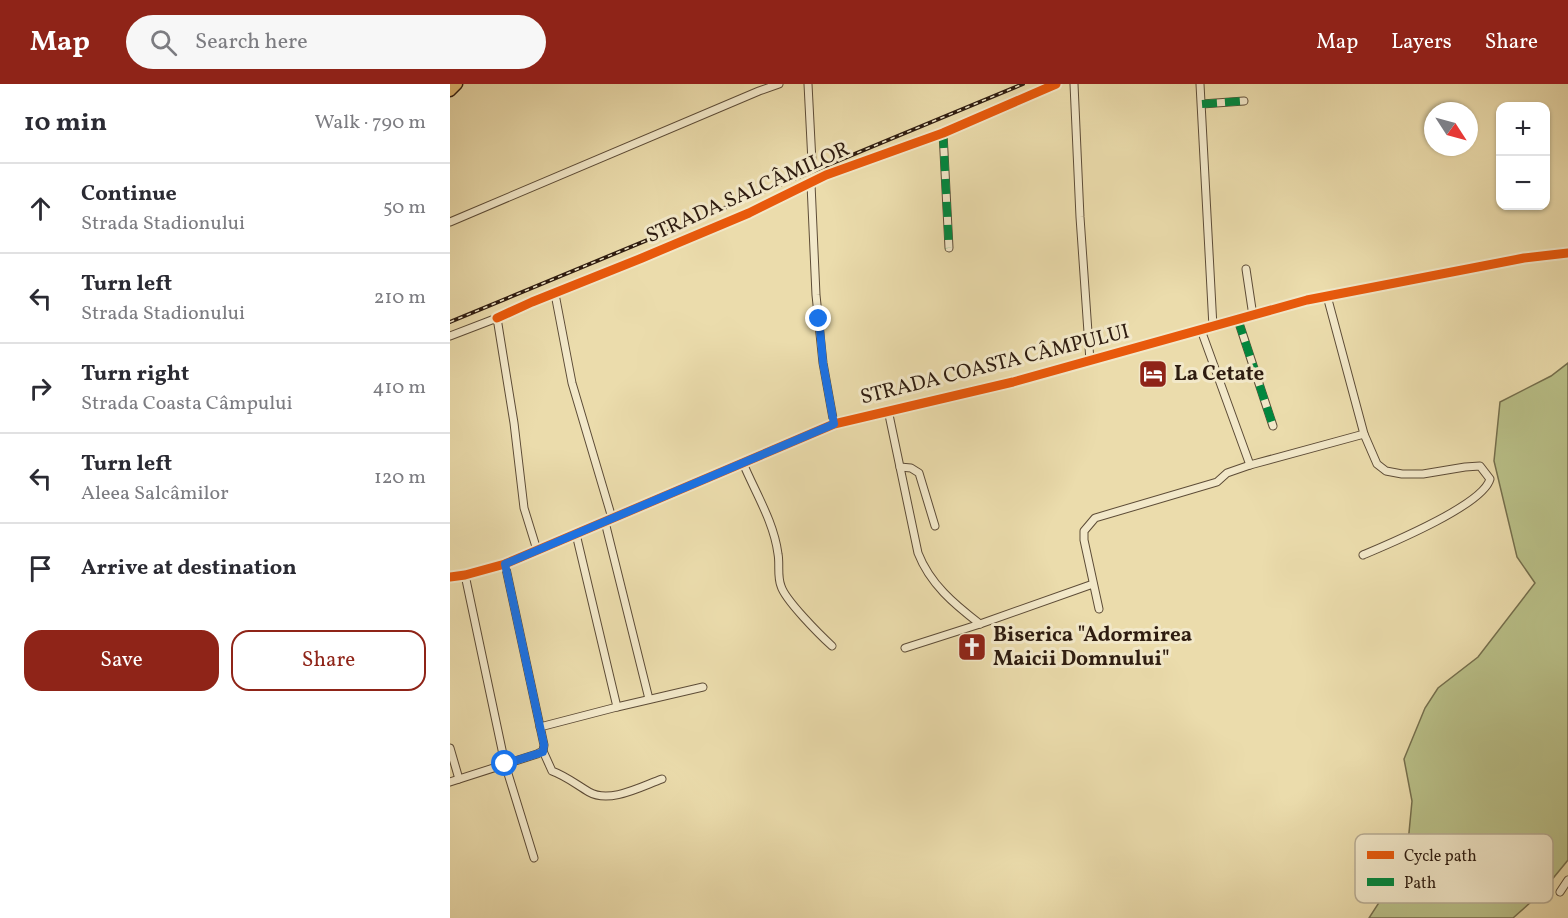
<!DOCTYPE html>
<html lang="en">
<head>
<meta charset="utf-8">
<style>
  body { margin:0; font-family:Vollkorn,serif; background:#f7f7f7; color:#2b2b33 }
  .controls { position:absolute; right:18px; top:18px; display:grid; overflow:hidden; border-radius:12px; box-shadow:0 2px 4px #0004 }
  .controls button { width:54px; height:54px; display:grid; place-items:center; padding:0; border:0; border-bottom:2px solid #e1e1e2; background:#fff; color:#2b2b33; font:30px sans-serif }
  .compass { position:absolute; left:974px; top:18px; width:54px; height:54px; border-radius:50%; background:#fff; box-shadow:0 2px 4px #0004; rotate:126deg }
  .stop { position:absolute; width:18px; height:18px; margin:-14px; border:4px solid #1a73e8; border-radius:50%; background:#fff }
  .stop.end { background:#1a73e8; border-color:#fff; box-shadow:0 2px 6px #0008 }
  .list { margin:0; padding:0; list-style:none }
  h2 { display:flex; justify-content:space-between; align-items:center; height:78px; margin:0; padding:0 24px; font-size:26px }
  h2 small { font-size:20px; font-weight:400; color:#7c7c81 }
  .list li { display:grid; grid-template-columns:39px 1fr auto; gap:18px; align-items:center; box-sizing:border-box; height:90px; padding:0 24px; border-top:2px solid #e1e1e2 }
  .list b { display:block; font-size:22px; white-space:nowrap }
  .list p { margin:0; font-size:20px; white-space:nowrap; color:#7c7c81 }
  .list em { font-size:20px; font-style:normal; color:#7c7c81 }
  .actions { display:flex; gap:12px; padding:18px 24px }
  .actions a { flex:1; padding:14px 0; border:2px solid #8f2418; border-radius:18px; text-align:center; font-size:21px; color:#8f2418 }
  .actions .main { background:#8f2418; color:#fff }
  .icon { flex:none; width:33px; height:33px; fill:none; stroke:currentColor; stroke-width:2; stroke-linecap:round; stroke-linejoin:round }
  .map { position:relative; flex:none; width:1118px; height:834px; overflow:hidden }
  header { display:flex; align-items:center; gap:36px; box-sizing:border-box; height:84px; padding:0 30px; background:#8f2418; color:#fff }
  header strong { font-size:28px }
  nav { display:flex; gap:33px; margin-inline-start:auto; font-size:21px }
  .search { width:420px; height:54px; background:#f7f7f7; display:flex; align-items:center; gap:15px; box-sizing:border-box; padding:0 21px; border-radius:33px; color:#7c7c81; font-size:22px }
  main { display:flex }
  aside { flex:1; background:#fff }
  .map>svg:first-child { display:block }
</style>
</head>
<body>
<header>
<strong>Map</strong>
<div class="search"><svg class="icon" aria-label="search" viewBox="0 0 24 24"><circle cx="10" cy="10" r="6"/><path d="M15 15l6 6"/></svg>Search here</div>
<nav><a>Map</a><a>Layers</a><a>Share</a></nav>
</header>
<main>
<aside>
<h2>10 min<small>Walk · 790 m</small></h2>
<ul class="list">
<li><svg class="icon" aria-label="ahead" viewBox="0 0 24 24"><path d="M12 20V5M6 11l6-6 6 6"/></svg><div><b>Continue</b><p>Strada Stadionului</p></div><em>50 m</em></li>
<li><svg class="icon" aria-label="left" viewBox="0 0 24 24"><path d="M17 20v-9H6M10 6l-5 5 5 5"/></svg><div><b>Turn left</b><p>Strada Stadionului</p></div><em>210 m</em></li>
<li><svg class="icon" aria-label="right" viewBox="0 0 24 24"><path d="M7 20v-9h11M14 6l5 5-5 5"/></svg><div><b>Turn right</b><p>Strada Coasta Câmpului</p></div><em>410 m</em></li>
<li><svg class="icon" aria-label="left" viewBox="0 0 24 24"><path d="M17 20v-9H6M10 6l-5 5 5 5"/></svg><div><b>Turn left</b><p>Aleea Salcâmilor</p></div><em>120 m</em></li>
<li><svg class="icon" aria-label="arrive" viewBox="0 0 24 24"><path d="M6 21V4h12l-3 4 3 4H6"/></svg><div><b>Arrive at destination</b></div></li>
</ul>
<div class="actions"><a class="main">Save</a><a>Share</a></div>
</aside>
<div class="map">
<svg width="1118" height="834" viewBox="0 0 1118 834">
  <rect width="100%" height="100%" fill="#ebdcac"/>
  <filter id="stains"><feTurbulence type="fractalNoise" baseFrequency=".00333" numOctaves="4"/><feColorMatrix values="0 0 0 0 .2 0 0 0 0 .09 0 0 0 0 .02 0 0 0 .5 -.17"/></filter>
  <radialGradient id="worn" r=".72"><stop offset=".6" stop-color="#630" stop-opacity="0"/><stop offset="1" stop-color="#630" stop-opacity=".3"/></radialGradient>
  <!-- green -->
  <polygon fill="#b9c088" stroke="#746e4c" stroke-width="1.5" points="1118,279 1118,776 1091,809 1063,834 919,834 943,797 958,759 962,717 954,675 975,624 988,604 1028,573 1085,499 1067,473 1044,377 1050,318 1101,292"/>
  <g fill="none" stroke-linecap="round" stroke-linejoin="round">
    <!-- street casing -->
    <g stroke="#5d4c37" stroke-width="9">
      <g id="street">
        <polyline points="358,0 362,78"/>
        <polyline points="624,0 630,133 640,277"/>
        <polyline points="750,0 763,243"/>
        <polyline points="752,20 794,17"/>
        <polyline points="493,49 499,164"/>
        <polyline points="361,100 366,211 373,279 384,340"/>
        <polyline points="0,138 309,7 329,0"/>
        <polyline points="796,185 803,232"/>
        <polyline points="105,210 122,299 162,434"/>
        <path d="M877,212L914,350L927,380L936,387L952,390H973L1015,383L1030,382L1040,395C1033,421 939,460 913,471"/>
        <polyline points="47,234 82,218 192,174 299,129 376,91 493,49 606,0"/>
        <polyline points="788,236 823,342"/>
        <polyline points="751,246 800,381"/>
        <polyline points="0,252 47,234 64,339 74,424 87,466"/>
        <path d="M438,326L468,469C480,500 504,520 530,540"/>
        <path d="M293,379C305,408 324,438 328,470C330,480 327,492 331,502C335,516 370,551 382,562"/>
        <polyline points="450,383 461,384 469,389 485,442"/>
        <polyline points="155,438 199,615"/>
        <polyline points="15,491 55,680 84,774"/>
        <polyline points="649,525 634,456 634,447 645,434 767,398 777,389 800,381 914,350"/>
        <polyline points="455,564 530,540 643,500"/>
        <polyline points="167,623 253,603"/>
        <polyline points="90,643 167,623 126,450"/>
        <polyline points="0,664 9,695"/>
        <path d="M93,667L102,687C116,692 127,701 139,708C160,720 192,702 212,695"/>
        <polyline points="0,698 87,670 93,667 94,661 55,480"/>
        <polyline points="1110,808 1118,796"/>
      </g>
    </g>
    <!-- secondary casing -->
    <g stroke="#2e1c10" stroke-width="11">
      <polyline id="secondary" points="0,493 15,491 55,480 384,340 563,298 857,216 1074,174 1118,169"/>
    </g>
    <!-- primary casing -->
    <g stroke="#2e1c10" stroke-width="13">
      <polyline id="primary" points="0,7 7,0"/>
    </g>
    <!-- street -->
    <use href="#street" stroke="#f2e8c9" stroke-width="7"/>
    <!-- secondary -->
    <use href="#secondary" stroke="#f2e8c9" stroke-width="9"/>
    <!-- primary -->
    <use href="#primary" stroke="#e6be76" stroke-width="10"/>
    <!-- rail casing -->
    <g stroke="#2e1c10" stroke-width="4">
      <polyline id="rail" points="0,238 573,0"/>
    </g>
    <!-- rail -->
    <use href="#rail" stroke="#f2e8c9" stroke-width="1.5" stroke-dasharray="4.5" stroke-linecap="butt"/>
    <!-- quiet -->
    <g stroke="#00873e" stroke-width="8" stroke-dasharray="15 8" stroke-linecap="butt">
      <polyline points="752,20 794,17"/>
      <polyline points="493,49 499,164"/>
      <polyline points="788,236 823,342"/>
    </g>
    <!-- cycleway casing -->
    <g stroke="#f2e8c9" stroke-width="13">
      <g id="cycleway">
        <polyline points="47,234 82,218 192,174 299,129 376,91 493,49 606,0"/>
        <polyline points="0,493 15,491 55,480 384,340 563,298 857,216 1074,174 1118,169"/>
      </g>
    </g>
    <!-- cycleway -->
    <use href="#cycleway" stroke="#e8590c" stroke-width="9"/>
  </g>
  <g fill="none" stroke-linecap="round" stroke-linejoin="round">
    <!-- route -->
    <polyline stroke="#1a73e8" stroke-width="8" points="55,680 93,668 94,661 55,480 384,340 373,279 369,235"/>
  </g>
  <!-- icons -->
  <defs>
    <g id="hotel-square" transform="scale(1.5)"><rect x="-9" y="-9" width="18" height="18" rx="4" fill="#8f2418" stroke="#f2e8c9"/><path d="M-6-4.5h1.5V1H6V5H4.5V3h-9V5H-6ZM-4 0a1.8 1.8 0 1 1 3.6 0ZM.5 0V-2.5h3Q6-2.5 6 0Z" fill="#fff"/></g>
    <g id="church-square" transform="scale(1.5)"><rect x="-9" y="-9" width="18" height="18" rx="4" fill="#8f2418" stroke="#f2e8c9"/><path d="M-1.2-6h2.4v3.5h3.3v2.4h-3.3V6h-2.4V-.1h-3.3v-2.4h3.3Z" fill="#fff"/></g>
  </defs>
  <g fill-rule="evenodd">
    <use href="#hotel-square" x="703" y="290"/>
    <use href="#church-square" x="522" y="563"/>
  </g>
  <g text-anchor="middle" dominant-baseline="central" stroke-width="6" stroke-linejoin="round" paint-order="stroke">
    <!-- street labels -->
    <g font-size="21" fill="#2e1c10" stroke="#f2e8c9">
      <text transform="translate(298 109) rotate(-24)">STRADA SALCÂMILOR</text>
      <text transform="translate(545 281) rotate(-14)">STRADA COASTA CÂMPULUI</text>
    </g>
    <!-- poi labels -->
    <g font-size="21" font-weight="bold" fill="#2e1c10" stroke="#f2e8c9" text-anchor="start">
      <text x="724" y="290">La Cetate</text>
      <text x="543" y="551">Biserica "Adormirea<tspan x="543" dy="24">Maicii Domnului"</tspan></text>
    </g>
  </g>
  <!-- legend -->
  <rect x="905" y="750" width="198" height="69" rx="9" fill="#f2e8c9" stroke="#b7ab92" stroke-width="1.5"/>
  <rect x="917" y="767" width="27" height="8" fill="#e8590c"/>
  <rect x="917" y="794" width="27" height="8" fill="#00873e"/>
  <g font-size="16" fill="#2e1c10">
    <text x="954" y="777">Cycle path</text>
    <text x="954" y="804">Path</text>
  </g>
  <rect width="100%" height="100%" filter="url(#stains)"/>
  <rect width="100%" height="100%" fill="url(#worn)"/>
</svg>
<div class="controls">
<button>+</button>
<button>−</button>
</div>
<svg class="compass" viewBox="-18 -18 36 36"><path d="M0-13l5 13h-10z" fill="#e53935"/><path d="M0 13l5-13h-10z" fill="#7c7c81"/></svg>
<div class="stop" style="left:55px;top:680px"></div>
<div class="stop end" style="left:369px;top:235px"></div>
</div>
</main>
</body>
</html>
